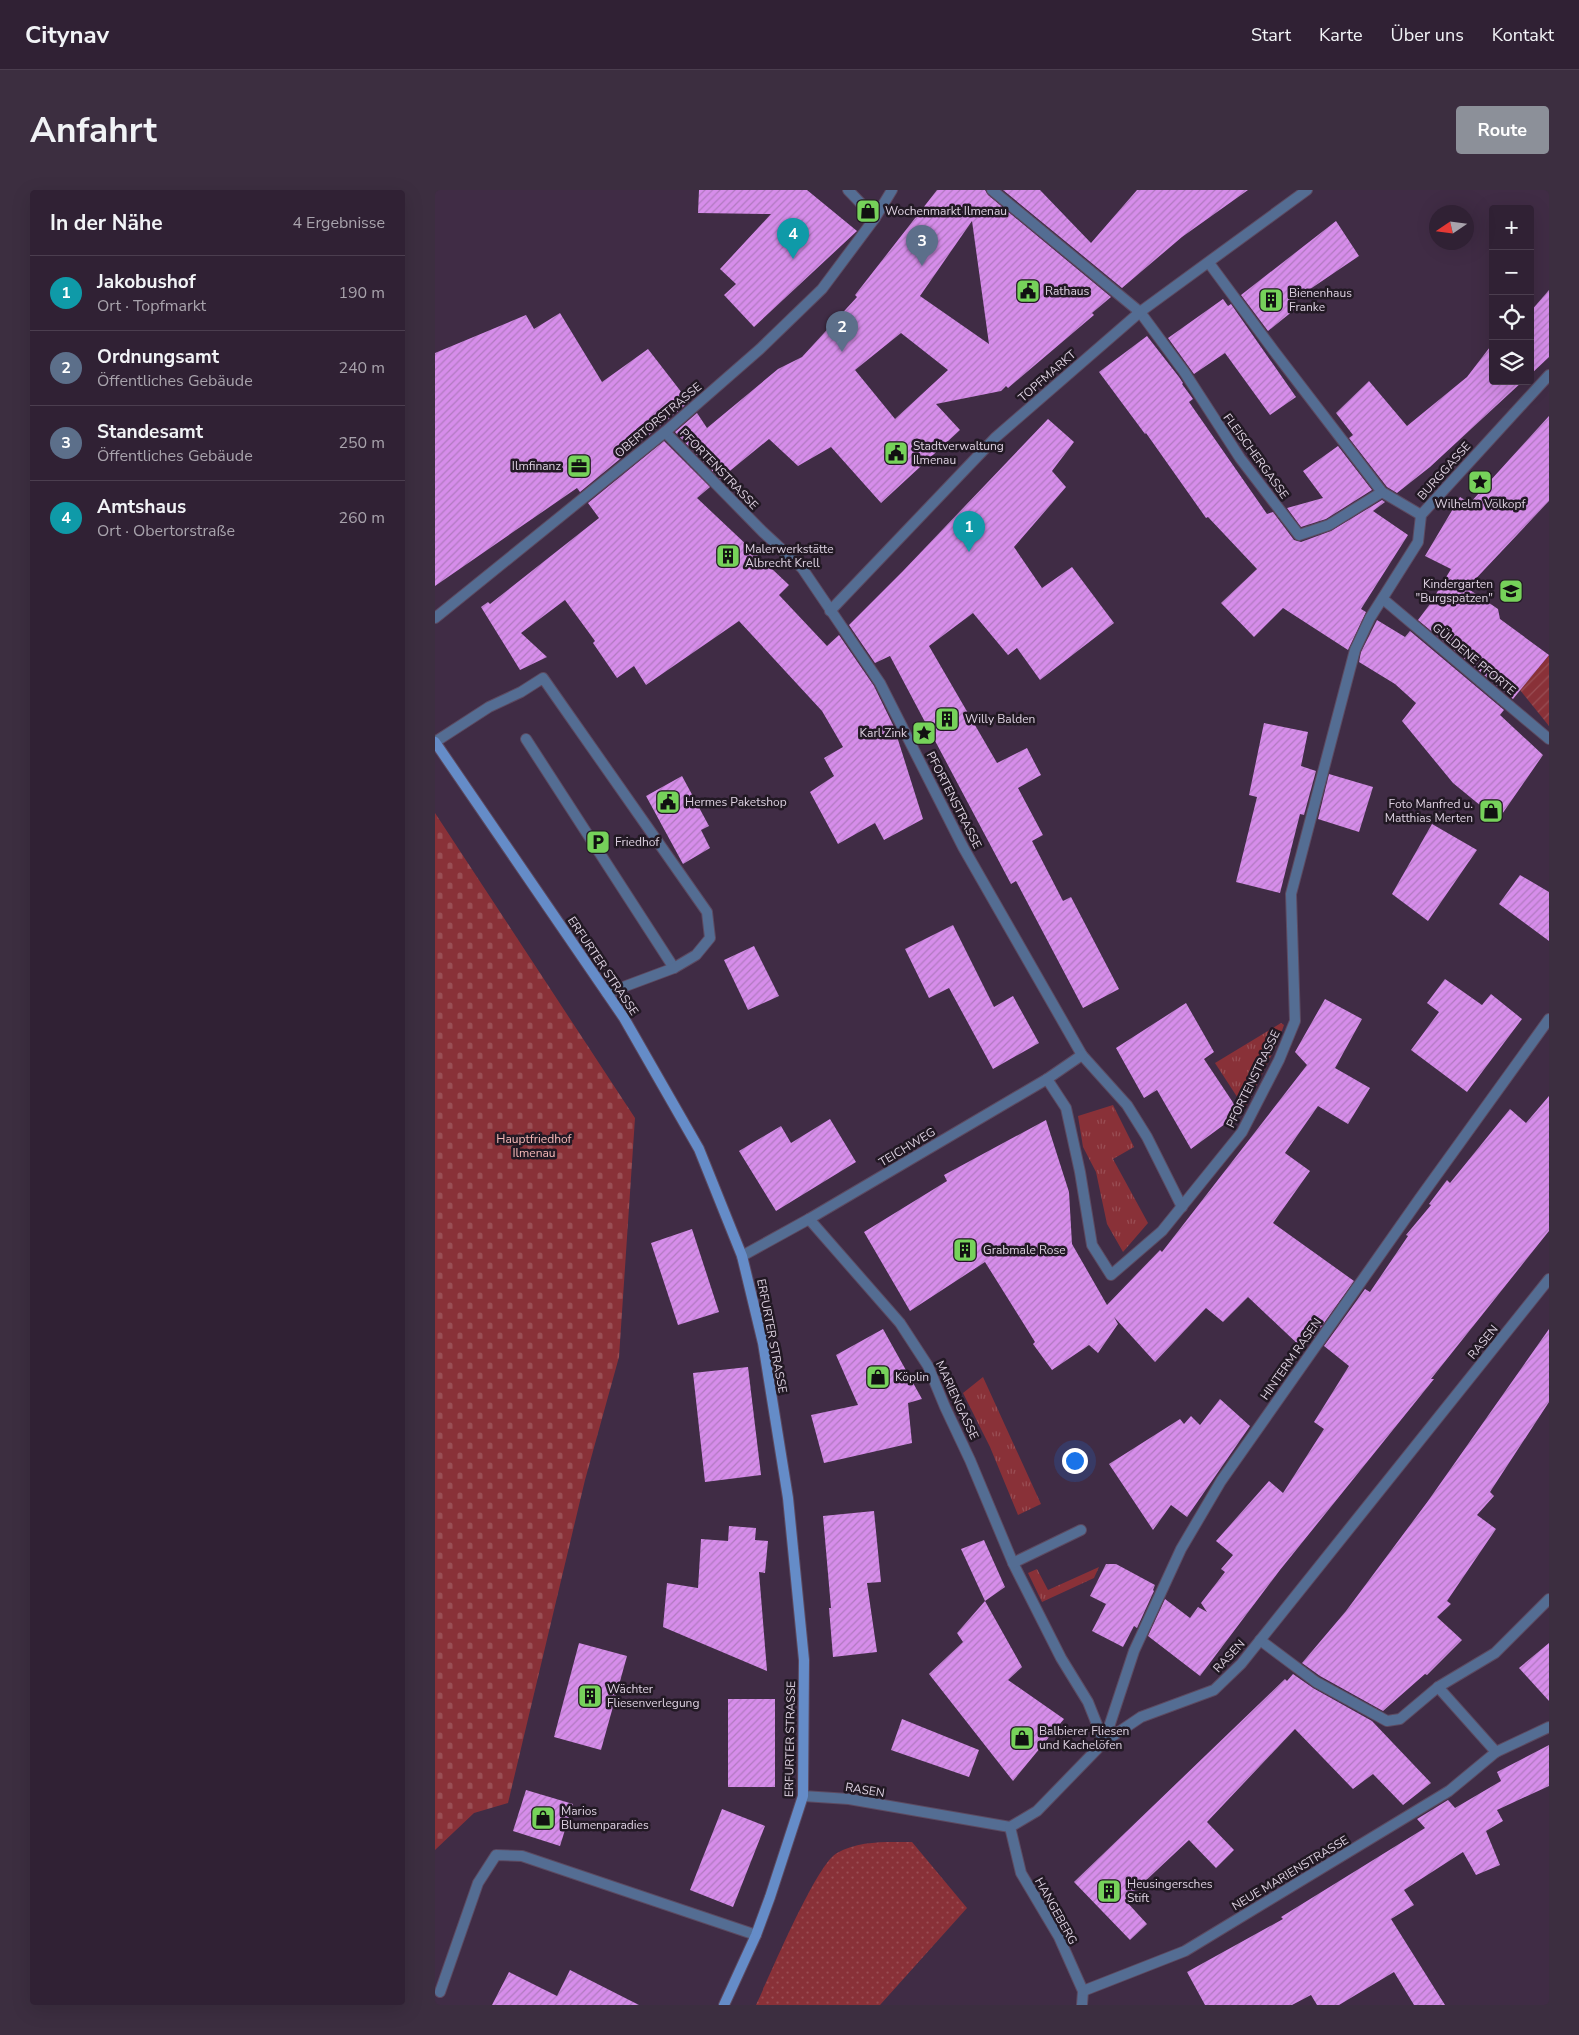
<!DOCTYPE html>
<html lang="de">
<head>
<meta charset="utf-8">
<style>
  body { margin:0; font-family:"Nunito Sans",sans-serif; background:#3c2e40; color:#f1f3f6 }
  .controls { position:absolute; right:15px; top:15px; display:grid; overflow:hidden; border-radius:5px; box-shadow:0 5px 20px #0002 }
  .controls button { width:45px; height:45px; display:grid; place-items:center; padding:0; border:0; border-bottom:1px solid #4b3e4f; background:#302134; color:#f1f3f6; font:25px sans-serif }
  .compass { position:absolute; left:994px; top:15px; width:45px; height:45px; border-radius:50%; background:#302134; box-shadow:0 5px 20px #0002; rotate:257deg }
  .you { position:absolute; left:639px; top:1270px; width:18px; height:18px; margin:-12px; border:4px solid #fff; border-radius:50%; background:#1a73e8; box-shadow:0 0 0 8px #1a73e833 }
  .badge { display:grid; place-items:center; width:32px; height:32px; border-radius:50%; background:#8c9099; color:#fff; font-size:16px; font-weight:700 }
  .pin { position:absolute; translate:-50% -41px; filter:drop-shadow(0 1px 2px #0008) }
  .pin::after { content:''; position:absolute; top:26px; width:18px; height:15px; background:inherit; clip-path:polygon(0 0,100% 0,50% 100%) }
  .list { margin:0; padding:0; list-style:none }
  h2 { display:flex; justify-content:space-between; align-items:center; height:65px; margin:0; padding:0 20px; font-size:21px }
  h2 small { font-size:16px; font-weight:400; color:#a8a3ac }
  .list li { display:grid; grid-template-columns:32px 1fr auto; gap:15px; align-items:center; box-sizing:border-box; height:75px; padding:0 20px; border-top:1px solid #4b3e4f }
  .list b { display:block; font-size:19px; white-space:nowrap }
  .list p { margin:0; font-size:16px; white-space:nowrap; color:#a8a3ac }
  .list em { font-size:16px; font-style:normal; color:#a8a3ac }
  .icon { flex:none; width:28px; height:28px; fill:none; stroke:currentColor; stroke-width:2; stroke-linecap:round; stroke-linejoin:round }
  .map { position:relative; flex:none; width:1114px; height:1815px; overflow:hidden; border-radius:5px }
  header { display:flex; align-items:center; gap:30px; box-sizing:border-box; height:70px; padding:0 25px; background:#302134; border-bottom:1px solid #4b3e4f }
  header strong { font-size:24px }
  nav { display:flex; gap:28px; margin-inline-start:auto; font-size:18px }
  .intro { display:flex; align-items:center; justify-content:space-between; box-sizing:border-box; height:120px; padding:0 30px }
  h1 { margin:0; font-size:35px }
  .button { padding:12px 22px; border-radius:5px; background:#8c9099; color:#fff; font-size:18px; font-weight:700 }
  main { display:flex; gap:30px; padding:0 30px }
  aside { flex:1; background:#302134; border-radius:5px; box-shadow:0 5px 20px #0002 }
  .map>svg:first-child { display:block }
</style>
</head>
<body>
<header>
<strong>Citynav</strong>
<nav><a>Start</a><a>Karte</a><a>Über uns</a><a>Kontakt</a></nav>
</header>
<div class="intro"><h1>Anfahrt</h1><a class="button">Route</a></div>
<main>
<aside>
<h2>In der Nähe<small>4 Ergebnisse</small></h2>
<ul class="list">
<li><span class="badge" style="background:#0f9aa8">1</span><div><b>Jakobushof</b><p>Ort · Topfmarkt</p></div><em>190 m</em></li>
<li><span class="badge" style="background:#5c6f8a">2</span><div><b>Ordnungsamt</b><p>Öffentliches Gebäude</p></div><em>240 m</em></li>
<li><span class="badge" style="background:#5c6f8a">3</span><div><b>Standesamt</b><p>Öffentliches Gebäude</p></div><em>250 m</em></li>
<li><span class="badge" style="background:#0f9aa8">4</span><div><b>Amtshaus</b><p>Ort · Obertorstraße</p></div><em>260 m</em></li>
</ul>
</aside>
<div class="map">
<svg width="1114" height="1815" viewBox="0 0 1114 1815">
  <defs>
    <pattern id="grass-tufts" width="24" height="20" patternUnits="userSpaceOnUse" patternTransform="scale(1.25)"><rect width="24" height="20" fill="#893138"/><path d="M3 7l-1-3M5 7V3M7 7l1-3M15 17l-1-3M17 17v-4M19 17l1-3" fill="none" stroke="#994e54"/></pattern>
    <pattern id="cemetery-stones" width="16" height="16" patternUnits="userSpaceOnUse" patternTransform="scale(1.25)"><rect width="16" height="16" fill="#893138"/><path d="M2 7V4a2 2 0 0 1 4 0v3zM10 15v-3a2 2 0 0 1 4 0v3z" fill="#994e54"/></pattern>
    <pattern id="park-dots" width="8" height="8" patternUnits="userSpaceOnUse" patternTransform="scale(1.25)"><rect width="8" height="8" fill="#893138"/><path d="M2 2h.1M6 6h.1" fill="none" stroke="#994e54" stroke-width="1.8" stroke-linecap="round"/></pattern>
    <pattern id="garden-furrows" width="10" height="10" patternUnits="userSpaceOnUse" patternTransform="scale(1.25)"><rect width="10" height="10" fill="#893138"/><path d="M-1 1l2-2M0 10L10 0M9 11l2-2" fill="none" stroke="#994e54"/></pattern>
    <pattern id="building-hatch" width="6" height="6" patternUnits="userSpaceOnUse" patternTransform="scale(1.25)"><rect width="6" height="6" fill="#d68dea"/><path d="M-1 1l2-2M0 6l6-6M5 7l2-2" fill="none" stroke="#b17ac0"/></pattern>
  </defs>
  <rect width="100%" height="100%" fill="#402c45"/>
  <!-- grass -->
  <g fill="url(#grass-tufts)">
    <polygon points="846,833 849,835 843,852 810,919 780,873"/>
    <polygon points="678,915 699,957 678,969 713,1033 688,1062 672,1034 661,982 648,957 643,926"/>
    <polygon points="548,1187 606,1314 583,1325 555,1257 528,1203"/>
    <polygon points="664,1377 659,1388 607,1412 593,1383 602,1379 613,1400"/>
  </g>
  <!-- cemetery -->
  <polygon fill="url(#cemetery-stones)" points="0,623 200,928 184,1167 150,1290 73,1613 39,1623 0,1660"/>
  <!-- park -->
  <path fill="url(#park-dots)" d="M477,1652L532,1718L445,1815H321C334,1788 381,1674 402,1663C424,1650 453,1652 477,1652Z"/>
  <!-- garden -->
  <polygon fill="url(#garden-furrows)" points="1114,465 1114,536 1085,500"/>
  <!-- building -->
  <g fill="url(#building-hatch)" fill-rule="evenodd">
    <polygon points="264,0 372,0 422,41 319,137 289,105 301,94 285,79 336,24 263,23"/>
    <path d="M502,0H550L553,5L676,107L657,123L659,125L573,198L571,196L566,201L501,214L525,240L446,313L396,257L363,276L334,249L285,289L240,242L262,223L272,238L343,179L367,167L422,107L420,105ZM537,31L554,154L485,106ZM466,143L513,180L460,229L420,180Z"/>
    <polygon points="568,0 605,0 656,53 702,0 813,0 747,47 687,98"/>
    <polygon points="901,31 924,66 859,110 864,116 833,141 806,105"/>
    <polygon points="1114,100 1114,167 1095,185 1095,122"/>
    <polygon points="788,109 793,116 796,114 861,207 835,225 790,163 759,184 733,148"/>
    <polygon points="125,123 167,192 213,159 254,212 145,302 142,298 0,396 0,163 91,125 99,139"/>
    <polygon points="712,146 744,187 748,193 747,194 758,209 754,212 832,324 838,322 859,350 866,352 896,341 947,310 950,312 938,321 973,345 926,419 931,422 913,460 848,418 819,447 786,413 822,379 773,327 771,328 711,243 710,244 664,182"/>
    <polygon points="1058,153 1058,191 1088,191 995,277 962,303 952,297 914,248 918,245 901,223 934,191 972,236 1032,187"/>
    <polygon points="1114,226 1114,311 1032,398 1063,419 1065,429 1114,465 1078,509 983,430 995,414 1016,379 990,366 1025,307 1035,313"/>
    <polygon points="613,229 639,252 617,281 631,297 579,357 607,398 637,377 679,433 605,490 582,458 573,465 538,423 494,456 562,573 592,558 606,585 583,598 608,645 597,651 628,711 636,707 684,799 648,818 581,691 576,694 455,466 440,473 414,435 468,381"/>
    <polygon points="229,251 275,297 262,308 354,395 344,405 392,456 404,445 439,496 459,537 488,629 449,650 440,633 403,654 375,602 399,586 389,568 408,557 387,521 304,431 211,495 199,476 182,488 158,453 160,451 130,410 86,443 112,467 85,480 46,417 53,412 55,414 164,328 153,313"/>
    <polygon points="903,256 937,300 891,329 866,337 852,318 888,308 868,281"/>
    <polygon points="942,430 970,447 975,441 1069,520 1065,525 1108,565 1063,630 1018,593 967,531 981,513 960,494 924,472 926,462"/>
    <polygon points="829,533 873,542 866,576 881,581 869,625 865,624 845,703 801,692 822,607 814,605"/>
    <polygon points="894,584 938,597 924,642 883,629"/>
    <polygon points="247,586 274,636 266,640 275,658 248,674 211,606"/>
    <polygon points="997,634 1042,660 993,731 957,704"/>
    <polygon points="1085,685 1114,702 1114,751 1064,714"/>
    <polygon points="518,735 559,817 578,806 604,853 558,879 514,798 494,808 470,759"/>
    <polygon points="319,756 344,806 313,820 289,770"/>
    <polygon points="1010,789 1047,815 1056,804 1087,829 1032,902 976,860 1004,822 992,813"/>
    <polygon points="890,809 927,829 900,878 935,898 913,934 883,916 850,963 875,981 838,1033 919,1091 879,1147 876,1145 867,1158 813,1107 788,1132 771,1118 720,1172 679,1127 683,1134 663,1163 654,1155 617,1180 598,1154 600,1152 550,1072 475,1121 429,1042 512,991 509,985 611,930 634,1002 637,1054 672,1115 725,1060 727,1062 872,875 860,862"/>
    <polygon points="751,813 779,862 769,869 805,923 756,959 722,900 709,908 681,858"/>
    <polygon points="1114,906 1114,1041 996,1189 999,1189 845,1380 765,1486 713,1446 730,1409 755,1428 763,1417 772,1422 766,1413 790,1382 786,1379 798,1365 781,1351 834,1291 848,1303 889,1239 879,1232 914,1176 889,1156 930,1099 935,1102 973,1046 971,1045 996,1015 994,1014 1012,990 1015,993 1075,919 1091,933"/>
    <polygon points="395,929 421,972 341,1021 304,961 346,936 356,953"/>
    <polygon points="257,1039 284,1122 243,1135 216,1053"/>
    <polygon points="448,1139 487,1209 473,1213 477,1253 389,1273 376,1225 423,1215 401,1165"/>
    <polygon points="1114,1139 1114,1212 1055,1302 1059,1306 1042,1325 1061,1339 1012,1411 1016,1414 1002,1427 1027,1450 992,1485 990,1484 948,1521 885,1486 867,1473 911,1421 993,1311"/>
    <polygon points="313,1177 326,1285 270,1292 258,1183"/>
    <polygon points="785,1209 815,1236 752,1327 736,1315 718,1340 674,1274 745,1229 749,1234 756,1226 765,1235"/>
    <polygon points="439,1321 446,1392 432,1393 442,1462 398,1467 394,1418 396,1418 388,1326"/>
    <polygon points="294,1336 321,1338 320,1350 333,1351 330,1383 324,1382 332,1481 228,1437 232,1393 263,1398 266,1349 293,1351"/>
    <polygon points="549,1350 570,1397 550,1411 526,1359"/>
    <polygon points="671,1374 681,1374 720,1395 718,1400 719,1401 702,1438 699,1436 688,1457 657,1441 671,1414 655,1406"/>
    <polygon points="550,1411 587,1477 573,1490 629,1529 578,1591 494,1484 528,1452 522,1443"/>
    <polygon points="144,1453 192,1466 166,1560 119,1547"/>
    <polygon points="1114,1453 1114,1511 1084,1478"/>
    <polygon points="858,1484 878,1498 937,1531 996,1593 968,1615 938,1584 918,1599 860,1539 772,1632 799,1660 781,1678 754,1650 690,1710 712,1734 695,1750 639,1692 850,1489 852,1491"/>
    <rect x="293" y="1509" width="47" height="88"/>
    <polygon points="467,1529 544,1560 534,1587 456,1560"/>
    <polygon points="1114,1555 1114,1596 1062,1620 1068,1631 1051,1641 1065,1675 1041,1685 1028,1662 969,1700 979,1715 956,1729 1010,1815 979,1815 959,1782 904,1815 882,1815 876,1805 857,1815 770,1815 752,1782 848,1729 846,1727 990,1638 982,1629 1013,1610 1020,1618 1066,1591 1062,1582"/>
    <polygon points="91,1600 138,1614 125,1656 78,1641"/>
    <polygon points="287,1619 330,1636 298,1717 255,1700"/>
    <polygon points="135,1780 204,1815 57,1815 74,1782 122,1806"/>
  </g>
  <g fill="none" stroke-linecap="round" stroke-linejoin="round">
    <!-- service casing -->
    <g stroke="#5c4a61" stroke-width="12">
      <g id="service">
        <polyline points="557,0 705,122"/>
        <polyline points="91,549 239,778"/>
        <polyline points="0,552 54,517 86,502 108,488 272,722 275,748 261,765 239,778 172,803"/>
        <polyline points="374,1029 465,1133 493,1176 510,1217 535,1270 578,1373 626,1468 653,1512 669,1552"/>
        <polyline points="578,1373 646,1340"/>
        <polyline points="5,1802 43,1693 61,1665 87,1666 321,1745"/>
      </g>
    </g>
    <!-- minor casing -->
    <g stroke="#5c4a61" stroke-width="12">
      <g id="minor">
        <polyline points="413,0 440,28"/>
        <polyline points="774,73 839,161 947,302 986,325"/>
        <polyline points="705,122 750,183 805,268 864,345 894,335 947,302"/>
        <polyline points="230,242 328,342 367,378 445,493 528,657 647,865 692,915 712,947 747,1017"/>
        <polyline points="948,409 1114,549"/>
        <polyline points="395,421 561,247 705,122 872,0"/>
        <polyline points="0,428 230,242 325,159 387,99 440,28 457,0"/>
        <polyline points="612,889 631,918 645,982 657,1055 676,1085 727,1041 807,942 844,870 860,831 856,704 920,460 935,428 983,352 986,325 1114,185"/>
        <polyline points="307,1066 374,1029 612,889 647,865"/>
        <polyline points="825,1450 881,1492 952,1531 965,1529 1003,1497 1060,1463 1114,1409"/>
        <polyline points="1003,1497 1061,1562"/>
        <polyline points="669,1552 699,1461 746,1359 786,1291 985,1008 1114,829"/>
        <polyline points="368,1606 414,1609 575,1637 602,1621 669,1552 706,1527 779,1500 806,1474 1114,1089"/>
        <polyline points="575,1637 586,1683 624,1747 648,1801 647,1815"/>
        <polyline points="648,1801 750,1761 1014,1601 1061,1562 1114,1537"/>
      </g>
    </g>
    <!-- secondary casing -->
    <g stroke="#5c4a61" stroke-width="12">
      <polyline id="secondary" points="0,552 189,828 264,959 307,1066 328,1153 353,1308 369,1470 368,1606 335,1707 321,1745 289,1815"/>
    </g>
    <!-- service -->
    <use href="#service" stroke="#546d93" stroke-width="10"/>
    <!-- minor -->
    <use href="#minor" stroke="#546d93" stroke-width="10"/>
    <!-- secondary -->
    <use href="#secondary" stroke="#658cc8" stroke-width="10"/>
  </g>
  <!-- icons -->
  <defs>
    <g id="shop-square" transform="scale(1.25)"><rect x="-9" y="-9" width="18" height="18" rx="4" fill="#76d25a" stroke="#221924"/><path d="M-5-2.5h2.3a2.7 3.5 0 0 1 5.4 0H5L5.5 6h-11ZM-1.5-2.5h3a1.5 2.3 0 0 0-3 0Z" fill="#111"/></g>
    <g id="civic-square" transform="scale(1.25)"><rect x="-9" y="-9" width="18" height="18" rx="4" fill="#76d25a" stroke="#221924"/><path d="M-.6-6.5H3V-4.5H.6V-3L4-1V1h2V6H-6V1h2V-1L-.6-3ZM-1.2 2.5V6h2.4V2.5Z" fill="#111"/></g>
    <g id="building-square" transform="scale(1.25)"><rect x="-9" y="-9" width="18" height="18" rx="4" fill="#76d25a" stroke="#221924"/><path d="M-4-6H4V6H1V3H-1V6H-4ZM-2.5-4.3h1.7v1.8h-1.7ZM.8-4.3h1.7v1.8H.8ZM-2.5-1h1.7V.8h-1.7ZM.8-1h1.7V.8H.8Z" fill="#111"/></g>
    <g id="office-square" transform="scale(1.25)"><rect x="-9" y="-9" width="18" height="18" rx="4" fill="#76d25a" stroke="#221924"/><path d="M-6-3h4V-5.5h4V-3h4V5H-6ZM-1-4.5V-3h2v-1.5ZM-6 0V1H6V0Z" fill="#111"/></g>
    <g id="sight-square" transform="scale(1.25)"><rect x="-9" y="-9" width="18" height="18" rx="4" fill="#76d25a" stroke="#221924"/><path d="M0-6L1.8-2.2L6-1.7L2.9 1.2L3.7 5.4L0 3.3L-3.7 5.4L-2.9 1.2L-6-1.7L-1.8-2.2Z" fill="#111"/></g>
    <g id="school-square" transform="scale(1.25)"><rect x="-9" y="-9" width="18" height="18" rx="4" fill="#76d25a" stroke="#221924"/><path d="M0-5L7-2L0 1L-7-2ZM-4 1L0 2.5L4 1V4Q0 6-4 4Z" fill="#111"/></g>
    <g id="parking-square" transform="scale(1.25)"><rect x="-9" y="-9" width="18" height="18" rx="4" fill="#76d25a" stroke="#221924"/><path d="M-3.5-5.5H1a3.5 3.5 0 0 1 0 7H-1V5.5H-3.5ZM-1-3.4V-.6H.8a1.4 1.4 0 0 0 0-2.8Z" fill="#111"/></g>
  </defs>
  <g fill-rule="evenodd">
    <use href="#shop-square" x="433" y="21"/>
    <use href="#civic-square" x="593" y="101"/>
    <use href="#building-square" x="836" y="110"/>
    <use href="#civic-square" x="461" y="263"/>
    <use href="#office-square" x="144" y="276"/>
    <use href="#sight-square" x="1045" y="292"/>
    <use href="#building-square" x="293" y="366"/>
    <use href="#school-square" x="1076" y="401"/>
    <use href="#building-square" x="512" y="529"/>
    <use href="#sight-square" x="489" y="543"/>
    <use href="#civic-square" x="233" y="612"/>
    <use href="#shop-square" x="1056" y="621"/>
    <use href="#parking-square" x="163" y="652"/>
    <use href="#building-square" x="530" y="1060"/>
    <use href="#shop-square" x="443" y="1187"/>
    <use href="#building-square" x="155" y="1506"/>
    <use href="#shop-square" x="587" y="1548"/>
    <use href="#shop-square" x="108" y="1628"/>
    <use href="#building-square" x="674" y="1701"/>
  </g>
  <g text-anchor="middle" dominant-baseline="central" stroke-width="5" stroke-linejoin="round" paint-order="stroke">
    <!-- poi labels -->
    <g font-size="12" fill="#ddd1e1" stroke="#221924" text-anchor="start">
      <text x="450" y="21">Wochenmarkt Ilmenau</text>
      <text x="610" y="101">Rathaus</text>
      <text x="854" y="103">Bienenhaus<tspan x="854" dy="14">Franke</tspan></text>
      <text x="478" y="256">Stadtverwaltung<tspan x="478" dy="14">Ilmenau</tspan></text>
      <text x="126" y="276" text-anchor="end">Ilmfinanz</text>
      <text x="1045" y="314" text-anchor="middle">Wilhelm Völkopf</text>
      <text x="310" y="359">Malerwerkstätte<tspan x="310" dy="14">Albrecht Krell</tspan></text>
      <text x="1058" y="394" text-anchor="end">Kindergarten<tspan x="1058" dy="14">"Burgspatzen"</tspan></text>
      <text x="530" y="529">Willy Balden</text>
      <text x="472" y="543" text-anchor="end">Karl Zink</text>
      <text x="250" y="612">Hermes Paketshop</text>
      <text x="1038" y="614" text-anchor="end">Foto Manfred u.<tspan x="1038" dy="14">Matthias Merten</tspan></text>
      <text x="180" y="652">Friedhof</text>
      <text x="548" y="1060">Grabmale Rose</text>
      <text x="460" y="1187">Köplin</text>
      <text x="172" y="1499">Wächter<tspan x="172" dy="14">Fliesenverlegung</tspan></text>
      <text x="604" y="1541">Balbierer Fliesen<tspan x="604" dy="14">und Kachelöfen</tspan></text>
      <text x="126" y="1621">Marios<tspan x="126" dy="14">Blumenparadies</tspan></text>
      <text x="692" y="1694">Heusingersches<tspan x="692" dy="14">Stift</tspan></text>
    </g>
    <!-- street labels -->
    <g font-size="12" fill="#ddd1e1" stroke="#221924">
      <text transform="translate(612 186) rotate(-41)">TOPFMARKT</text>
      <text transform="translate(223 230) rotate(-40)">OBERTORSTRASSE</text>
      <text transform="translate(821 266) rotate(54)">FLEISCHERGASSE</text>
      <text transform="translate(284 279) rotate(46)">PFORTENSTRASSE</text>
      <text transform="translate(1009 281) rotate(-48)">BURGGASSE</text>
      <text transform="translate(1039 469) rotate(40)">GÜLDENE PFORTE</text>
      <text transform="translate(519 610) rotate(63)">PFORTENSTRASSE</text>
      <text transform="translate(168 776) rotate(56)">ERFURTER STRASSE</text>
      <text transform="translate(818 889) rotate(-64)">PFORTENSTRASSE</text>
      <text transform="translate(472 957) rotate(-31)">TEICHWEG</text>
      <text transform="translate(337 1146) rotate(79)">ERFURTER STRASSE</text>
      <text transform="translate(1048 1152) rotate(-51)">RASEN</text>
      <text transform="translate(856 1169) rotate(-55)">HINTERM RASEN</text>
      <text transform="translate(522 1210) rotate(65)">MARIENGASSE</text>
      <text transform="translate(794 1466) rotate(-47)">RASEN</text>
      <text transform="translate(355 1549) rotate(-89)">ERFURTER STRASSE</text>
      <text transform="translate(430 1600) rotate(9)">RASEN</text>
      <text transform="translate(855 1683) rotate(-31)">NEUE MARIENSTRASSE</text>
      <text transform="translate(621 1721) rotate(61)">HANGEBERG</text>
    </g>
    <!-- park labels -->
    <g font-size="12" fill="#f6b9b8" stroke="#221924">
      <text x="99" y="949">Hauptfriedhof<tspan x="99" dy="14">Ilmenau</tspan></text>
    </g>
  </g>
</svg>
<div class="controls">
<button>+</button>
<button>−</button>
<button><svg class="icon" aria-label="locate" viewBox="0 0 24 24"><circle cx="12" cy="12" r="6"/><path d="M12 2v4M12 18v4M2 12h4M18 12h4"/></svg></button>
<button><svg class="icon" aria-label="layers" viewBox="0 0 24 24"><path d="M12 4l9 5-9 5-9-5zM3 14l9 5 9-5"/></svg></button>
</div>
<svg class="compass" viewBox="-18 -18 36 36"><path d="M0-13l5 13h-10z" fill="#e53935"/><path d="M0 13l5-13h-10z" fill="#a8a3ac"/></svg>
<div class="you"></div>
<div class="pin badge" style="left:534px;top:362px;background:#0f9aa8">1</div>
<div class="pin badge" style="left:407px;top:162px;background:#5c6f8a">2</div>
<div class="pin badge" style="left:487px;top:76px;background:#5c6f8a">3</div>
<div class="pin badge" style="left:358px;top:69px;background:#0f9aa8">4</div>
</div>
</main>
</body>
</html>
